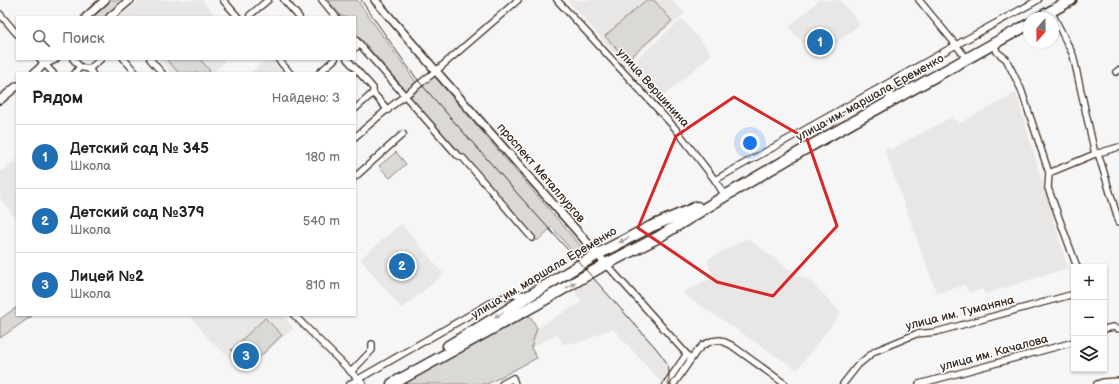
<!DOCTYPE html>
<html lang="ru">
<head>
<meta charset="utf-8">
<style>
  body { margin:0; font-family:"Balsamiq Sans",sans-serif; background:#f6f6f6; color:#222 }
  .controls { position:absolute; right:12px; bottom:12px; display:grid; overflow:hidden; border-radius:0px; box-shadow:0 1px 3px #0004 }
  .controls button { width:36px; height:36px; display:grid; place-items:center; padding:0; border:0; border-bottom:1px solid #e0e0e0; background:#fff; color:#222; font:20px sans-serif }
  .compass { position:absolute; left:1023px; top:12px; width:36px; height:36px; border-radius:50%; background:#fff; box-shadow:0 1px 3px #0004; rotate:200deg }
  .you { position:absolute; left:750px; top:143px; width:14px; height:14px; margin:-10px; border:3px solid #fff; border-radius:50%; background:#1a73e8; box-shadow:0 0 0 6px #1a73e833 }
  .badge { display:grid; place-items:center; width:26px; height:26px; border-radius:50%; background:#1f6fb2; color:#fff; font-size:13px; font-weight:700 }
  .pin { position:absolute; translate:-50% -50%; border:2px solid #fff; box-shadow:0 1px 4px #0006 }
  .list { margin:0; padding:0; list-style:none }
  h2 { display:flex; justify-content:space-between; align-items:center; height:52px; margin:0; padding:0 16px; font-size:17px }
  h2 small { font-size:13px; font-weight:400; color:#767676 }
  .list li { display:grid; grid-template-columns:26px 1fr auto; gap:12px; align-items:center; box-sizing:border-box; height:64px; padding:0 16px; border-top:1px solid #e0e0e0 }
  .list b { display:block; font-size:15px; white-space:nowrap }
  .list p { margin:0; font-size:13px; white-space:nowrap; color:#767676 }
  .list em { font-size:13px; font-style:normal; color:#767676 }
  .icon { flex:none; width:22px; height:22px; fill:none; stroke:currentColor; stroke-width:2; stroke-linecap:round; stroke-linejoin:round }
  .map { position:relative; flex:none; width:1119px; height:384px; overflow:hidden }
  .search { position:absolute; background:#fff; box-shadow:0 1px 3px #0004; left:16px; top:16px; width:340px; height:44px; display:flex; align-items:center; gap:10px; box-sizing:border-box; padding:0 14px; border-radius:0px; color:#767676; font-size:15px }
  .panel { position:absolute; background:#fff; box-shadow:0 1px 3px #0004; left:16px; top:72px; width:340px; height:244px; border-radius:0px }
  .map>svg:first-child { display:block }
</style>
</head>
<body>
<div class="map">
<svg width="1119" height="384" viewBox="0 0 1119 384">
  <rect width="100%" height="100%" fill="#f7f6f6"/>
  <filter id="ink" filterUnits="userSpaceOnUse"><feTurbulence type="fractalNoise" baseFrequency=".025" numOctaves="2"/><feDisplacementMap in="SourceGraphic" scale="8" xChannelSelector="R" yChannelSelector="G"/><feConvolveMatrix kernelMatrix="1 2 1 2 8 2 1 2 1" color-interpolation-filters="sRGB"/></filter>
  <g filter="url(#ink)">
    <!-- built -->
    <g fill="#e9e7e6">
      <polygon points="140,0 202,0 216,16 122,17 121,16"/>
      <polygon points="567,0 672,0 685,13 625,65"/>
      <polygon points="819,0 840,0 860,24 820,57 815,57 789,27"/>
      <polygon points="682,19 712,54 657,102 627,67"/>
      <polygon points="159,59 222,59 225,62 212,73 171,73"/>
      <polygon points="266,59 275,59 287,73 250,73"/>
      <polygon points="1016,93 1068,268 985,294 982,289 969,293 965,285 937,294 884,149 889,147 890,150 953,116 958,124"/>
      <polygon points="17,159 17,220 0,198 0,172"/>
      <polygon points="401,224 444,274 402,309 360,259"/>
      <polygon points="747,238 799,276 811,281 841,313 797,370 682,293 710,278 712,274 707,260"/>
      <polygon points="593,279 655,347 667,363 670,375 662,383 613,329 603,332 582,342 563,344 557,334 531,348 537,328 581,302 574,290"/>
      <polygon points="190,315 282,315 294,328 246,371 209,340"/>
    </g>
    <!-- green -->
    <g fill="#dbd9d6" stroke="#8b827a">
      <polygon points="108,0 127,0 107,17 89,17"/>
      <polygon points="328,0 357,0 416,82 406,91 355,32 355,17 342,17"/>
      <polygon points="646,0 654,0 672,21 627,60 605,36"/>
      <polygon points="166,59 200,59 210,71 207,73 179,73"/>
      <polygon points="434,76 584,250 577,257 552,227 537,241 410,97"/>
      <polygon points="396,152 406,164 390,178 379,166"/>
      <polygon points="17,307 17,315 32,316 0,338 0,319"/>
      <polygon points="524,315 530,316 537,328 531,348 537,358 487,384 403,384"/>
      <polygon points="265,318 282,335 248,368 231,350"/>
    </g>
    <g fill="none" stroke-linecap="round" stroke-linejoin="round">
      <!-- street casing -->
      <g stroke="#3b2a1e" stroke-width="8">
        <g id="street">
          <polyline points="223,0 238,17"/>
          <polyline points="284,0 299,17"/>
          <polyline points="322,0 336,17"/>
          <polyline points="557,0 675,128 715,180 725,196"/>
          <polyline points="919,0 956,45 967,59"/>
          <polyline points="1051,11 1073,55 1095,154"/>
          <polyline points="0,14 17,34"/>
          <polyline points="250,15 268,0"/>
          <polyline points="355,39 457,155 463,158 532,238"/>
          <polyline points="994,43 997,52 1006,59 1021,89 1049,173 1048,188 1077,267"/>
          <polyline points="355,48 360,44"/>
          <polyline points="40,59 53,73"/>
          <polyline points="73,59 80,67"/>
          <polyline points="124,59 136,73"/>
          <polyline points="150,59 162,73"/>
          <polyline points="278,59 290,73"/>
          <polyline points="347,59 373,88 373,93 355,109"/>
          <polyline points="89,69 101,59"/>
          <polyline points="320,72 335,59"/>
          <polyline points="1116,72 1119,70"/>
          <polyline points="75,73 80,67 89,69 92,73"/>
          <polyline points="373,93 388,110"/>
          <polyline points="888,102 894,79"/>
          <polyline points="355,137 384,112 436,71 518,0"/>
          <polyline points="1098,153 1119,222"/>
          <polyline points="1049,173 1095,154 1119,147"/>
          <polyline points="355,177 403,134"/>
          <polyline points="715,180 956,45 1038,0"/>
          <polyline points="606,264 691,359"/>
          <polyline points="294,315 363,384"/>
          <polyline points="1104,329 1113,327 1119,329"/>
          <polyline points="351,372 372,350 372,344"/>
          <polyline points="350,384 494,301 510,295 530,294"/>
          <polyline points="502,384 513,378 515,384"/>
          <polyline points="666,384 686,355"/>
          <polyline points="674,384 696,352 703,345 712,341 720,340 731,345 785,384"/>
          <polyline points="843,384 858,365 875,351 916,334 936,332 1074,294"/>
          <polyline points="919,384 1074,342"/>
          <polyline points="1097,384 1103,382 1119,381"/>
        </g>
      </g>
      <!-- secondary casing -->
      <g stroke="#3b2a1e" stroke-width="10">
        <g id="secondary">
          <polyline points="375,0 436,71 606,264"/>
          <polyline points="86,17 105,0"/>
          <polyline points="110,17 130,0"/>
          <polyline points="44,64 55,59"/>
          <polyline points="34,73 40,68 47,59"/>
          <polyline points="0,100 17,86"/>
        </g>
      </g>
      <!-- highway casing -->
      <g stroke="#3b2a1e" stroke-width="13">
        <g id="highway">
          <polyline points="1039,18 1071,0"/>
          <polyline points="448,346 495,318 532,294 598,254 650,227 697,207"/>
          <polyline points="392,384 537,304 606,264 657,238 725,196 805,149 1029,24"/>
        </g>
      </g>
      <!-- street -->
      <use href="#street" stroke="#fff" stroke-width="5.5"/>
      <!-- secondary -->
      <use href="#secondary" stroke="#fff" stroke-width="7"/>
      <!-- highway -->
      <use href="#highway" stroke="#fff" stroke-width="10"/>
      <!-- tram -->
      <path stroke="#3b2a1e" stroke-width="1" d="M361,0L405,63L421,84L516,192L655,347C665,360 672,366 668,384"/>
    </g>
    <!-- one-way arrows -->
    <defs><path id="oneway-solid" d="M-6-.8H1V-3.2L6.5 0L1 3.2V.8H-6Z"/></defs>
    <g fill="#a79f9a">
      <use href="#oneway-solid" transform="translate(624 240) rotate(152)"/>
      <use href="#oneway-solid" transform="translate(571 285) rotate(-30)"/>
      <use href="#oneway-solid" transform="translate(499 315) rotate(147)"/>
    </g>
  </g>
  <!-- marked area -->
  <path fill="none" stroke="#d62828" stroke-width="3" stroke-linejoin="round" d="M734,97L807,139L837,226L773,296L717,282L638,228L676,136Z"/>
  <g text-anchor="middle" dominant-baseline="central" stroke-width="3" stroke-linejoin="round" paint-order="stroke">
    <!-- street labels -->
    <g font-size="12" fill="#3b2a1e" stroke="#fff">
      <text transform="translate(653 88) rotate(48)">улица Вершинина</text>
      <text transform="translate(870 98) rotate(-29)">улица им. маршала Еременко</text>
      <text transform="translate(541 173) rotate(49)">проспект Металлургов</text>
      <text transform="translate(544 273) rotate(-31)">улица им. маршала Еременко</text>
      <text transform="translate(960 313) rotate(-14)">улица им. Туманяна</text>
      <text transform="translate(994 353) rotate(-15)">улица им. Качалова</text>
    </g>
  </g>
</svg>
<div class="controls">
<button>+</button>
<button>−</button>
<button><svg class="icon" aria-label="layers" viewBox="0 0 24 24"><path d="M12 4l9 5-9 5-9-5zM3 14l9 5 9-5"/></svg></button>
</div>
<svg class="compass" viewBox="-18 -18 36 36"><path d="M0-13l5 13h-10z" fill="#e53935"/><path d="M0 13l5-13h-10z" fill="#767676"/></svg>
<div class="you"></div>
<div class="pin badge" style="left:820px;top:42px">1</div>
<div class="pin badge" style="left:402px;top:266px">2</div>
<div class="pin badge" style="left:246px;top:356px">3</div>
<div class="search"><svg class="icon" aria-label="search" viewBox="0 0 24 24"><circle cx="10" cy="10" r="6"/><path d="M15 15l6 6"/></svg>Поиск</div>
<section class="panel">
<h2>Рядом<small>Найдено: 3</small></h2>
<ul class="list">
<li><span class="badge">1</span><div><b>Детский сад № 345</b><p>Школа</p></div><em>180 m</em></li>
<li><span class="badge">2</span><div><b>Детский сад №379</b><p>Школа</p></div><em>540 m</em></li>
<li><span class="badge">3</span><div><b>Лицей №2</b><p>Школа</p></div><em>810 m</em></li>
</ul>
</section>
</div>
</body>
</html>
